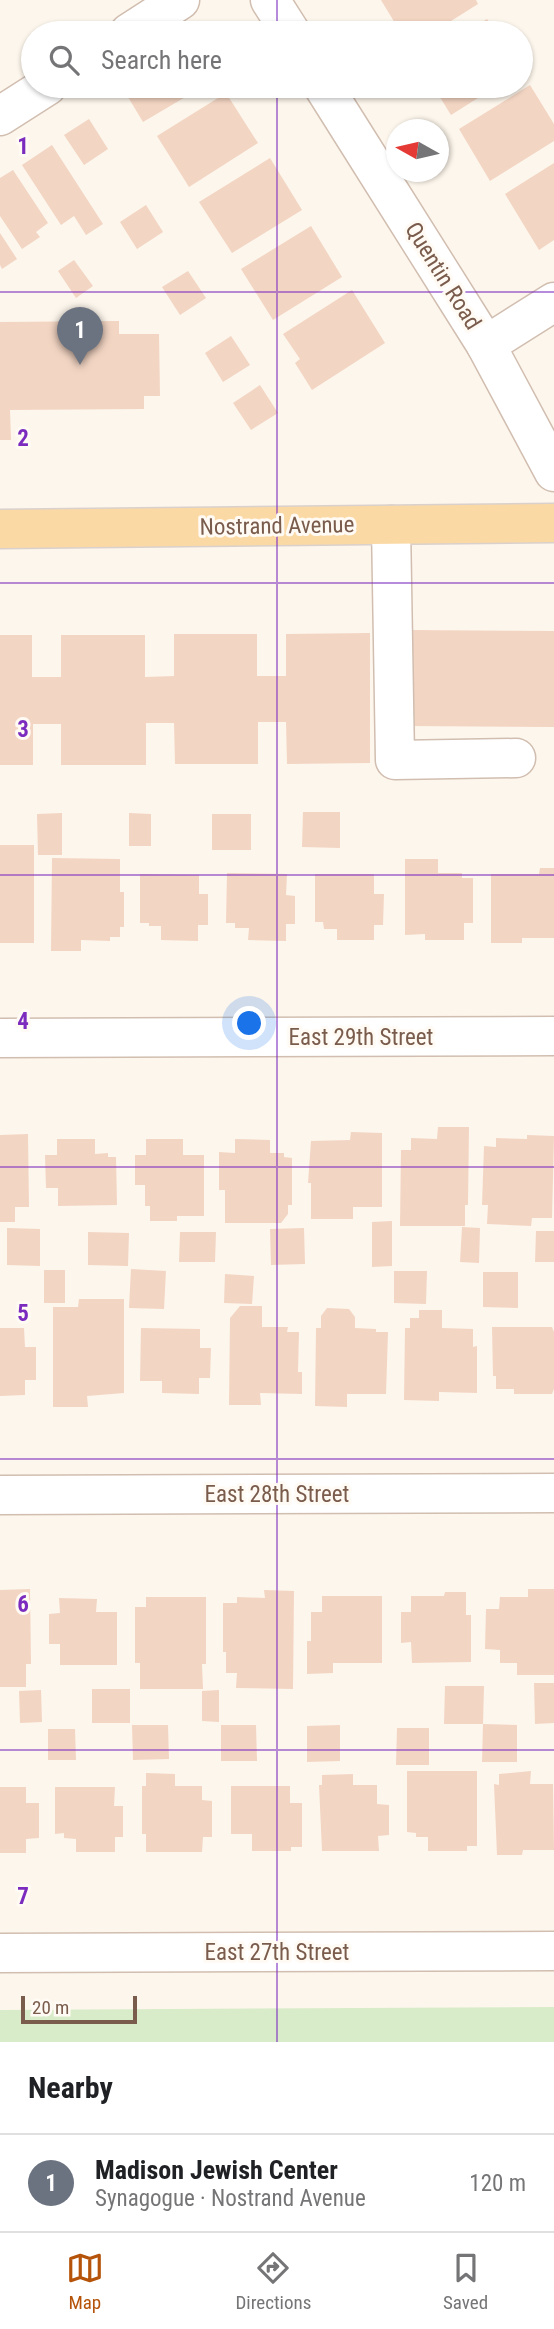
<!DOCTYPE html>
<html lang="en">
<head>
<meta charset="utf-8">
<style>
  body { margin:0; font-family:"Roboto Condensed",sans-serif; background:#f6f6f6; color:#202124 }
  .compass { position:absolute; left:386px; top:119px; width:63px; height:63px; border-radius:50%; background:#fff; box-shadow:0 2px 5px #0004; rotate:278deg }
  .scale { position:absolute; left:21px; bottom:18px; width:116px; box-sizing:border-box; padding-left:7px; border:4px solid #7a5c4d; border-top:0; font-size:19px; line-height:24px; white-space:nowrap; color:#7a5c4d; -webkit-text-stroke:5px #fffaf3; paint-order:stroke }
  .you { position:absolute; left:250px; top:1024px; width:24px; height:24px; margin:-18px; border:5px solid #fff; border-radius:50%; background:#1a73e8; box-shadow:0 0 0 10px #1a73e833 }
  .badge { display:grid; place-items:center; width:46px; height:46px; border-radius:50%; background:#b45309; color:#fff; font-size:23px; font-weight:700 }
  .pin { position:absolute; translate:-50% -58px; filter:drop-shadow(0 2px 4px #0008) }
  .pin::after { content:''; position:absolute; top:37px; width:24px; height:21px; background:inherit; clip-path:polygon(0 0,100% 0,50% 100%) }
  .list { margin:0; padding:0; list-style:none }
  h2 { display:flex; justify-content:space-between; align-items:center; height:91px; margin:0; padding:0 28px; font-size:30px }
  h2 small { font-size:23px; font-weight:400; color:#757577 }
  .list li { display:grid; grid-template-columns:46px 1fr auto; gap:21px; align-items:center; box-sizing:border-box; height:98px; padding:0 28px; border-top:2px solid #e0e0e0 }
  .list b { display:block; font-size:26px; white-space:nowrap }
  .list p { margin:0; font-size:23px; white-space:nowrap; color:#757577 }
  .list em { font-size:23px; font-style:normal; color:#757577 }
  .icon { flex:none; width:38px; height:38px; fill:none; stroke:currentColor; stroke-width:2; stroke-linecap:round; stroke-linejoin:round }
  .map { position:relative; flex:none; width:554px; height:2042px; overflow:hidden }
  .search { position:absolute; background:#fff; box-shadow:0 2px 5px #0004; left:21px; right:21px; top:21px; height:77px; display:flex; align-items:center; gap:18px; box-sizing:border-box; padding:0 24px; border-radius:38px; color:#757577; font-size:26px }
  .sheet { height:189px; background:#fff }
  nav { display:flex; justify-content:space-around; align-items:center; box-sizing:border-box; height:98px; border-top:2px solid #e0e0e0; background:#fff; font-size:19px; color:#757577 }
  nav a { display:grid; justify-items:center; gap:4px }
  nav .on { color:#b45309 }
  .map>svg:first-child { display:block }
</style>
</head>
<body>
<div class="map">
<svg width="554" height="2042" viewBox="0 0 554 2042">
  <rect width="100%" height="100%" fill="#fdf6ec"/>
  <!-- green -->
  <polygon fill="#d8ecc9" points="554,2007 554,2042 0,2042 0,2010"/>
  <!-- building -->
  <g fill="#f3d5c3">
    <polygon points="381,0 476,0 478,4 432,33 401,33"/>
    <polygon points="487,19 497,33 465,33"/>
    <polygon points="530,85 554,124 554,141 490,181 459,129"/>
    <polygon points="146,86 204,86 143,122 128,97"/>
    <polygon points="433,86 497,86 451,115"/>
    <polygon points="226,93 258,143 189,187 157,136"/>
    <polygon points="89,119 108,149 84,165 64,135"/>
    <polygon points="52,145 103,224 86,235 74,216 61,225 22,165"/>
    <polygon points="270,158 302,210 232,253 199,202"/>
    <polygon points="554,163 554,240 539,250 505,194"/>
    <polygon points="13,170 48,223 36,232 40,237 22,249 0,216 0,178"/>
    <polygon points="146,205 163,232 137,249 120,222"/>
    <polygon points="311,226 342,277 273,320 241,269"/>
    <polygon points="0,233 17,259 2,269 0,265"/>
    <polygon points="74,260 93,286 76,298 58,271"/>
    <polygon points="188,271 206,298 180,315 162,287"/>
    <polygon points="352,290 385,343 312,390 295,363 300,359 283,334"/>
    <polygon points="119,321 119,334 159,334 160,396 144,396 144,409 10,410 11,440 0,440 0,322"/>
    <polygon points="231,336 250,365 223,382 205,353"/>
    <polygon points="260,385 278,413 251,430 233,403"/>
    <polygon points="409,630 554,631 554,727 409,726"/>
    <polygon points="370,633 370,763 287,764 286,722 258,722 258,764 175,764 174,723 146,723 146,765 61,765 61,724 33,724 33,765 0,765 0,635 32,635 32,677 61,677 61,635 145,635 145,677 174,676 174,634 257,634 257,676 286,676 286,634"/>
    <polygon points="303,812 340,812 340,848 302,847"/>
    <polygon points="62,813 62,855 38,855 37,814"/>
    <polygon points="129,813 151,814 151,846 129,846"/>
    <rect x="212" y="814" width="39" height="36"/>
    <rect x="0" y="845" width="34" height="98"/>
    <polygon points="52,858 120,859 120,892 124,892 124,927 120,927 120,937 110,937 110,941 81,940 81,951 51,951"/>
    <polygon points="405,859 438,859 438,873 462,873 462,878 473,878 473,923 464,923 464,940 425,940 425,934 405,935"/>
    <polygon points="540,868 554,868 554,938 522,938 522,943 491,943 491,874 539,874"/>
    <polygon points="227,873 287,874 286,895 295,896 295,924 286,924 286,941 248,940 249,928 235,928 235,923 226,923"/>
    <polygon points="140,874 199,875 199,894 208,894 208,925 198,925 198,941 161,940 161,926 149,926 149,923 140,923"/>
    <polygon points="315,874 374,874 374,894 384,894 383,925 374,925 374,940 337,940 337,929 324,929 323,922 315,922"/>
    <polygon points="438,1127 469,1127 468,1205 465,1205 465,1226 400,1226 401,1150 411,1150 411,1138 437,1139"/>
    <polygon points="351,1132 382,1133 382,1207 353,1207 353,1219 311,1219 311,1183 308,1183 311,1141 350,1140"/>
    <polygon points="28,1134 29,1207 15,1207 15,1222 0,1222 0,1135"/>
    <polygon points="527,1135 554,1136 552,1218 532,1218 531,1226 487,1224 488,1205 482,1205 484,1146 496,1147 496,1138 527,1139"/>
    <polygon points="57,1139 95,1139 95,1154 108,1153 108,1157 116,1157 117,1205 58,1206 58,1188 46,1188 45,1155 57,1155"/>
    <polygon points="146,1139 183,1139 183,1155 204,1155 204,1216 177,1216 177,1221 150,1221 150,1206 145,1206 145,1185 135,1185 135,1155 146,1155"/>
    <polygon points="235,1139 270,1140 270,1153 284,1153 284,1157 292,1158 292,1205 288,1205 288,1214 281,1223 225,1223 225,1190 219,1190 219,1152 235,1153"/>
    <polygon points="392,1221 392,1266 372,1267 372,1222"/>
    <polygon points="462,1227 480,1228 479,1263 460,1262"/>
    <polygon points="7,1228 40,1229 40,1266 7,1265"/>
    <polygon points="304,1228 305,1264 271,1265 270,1229"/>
    <polygon points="536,1231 554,1231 554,1262 535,1262"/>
    <polygon points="88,1232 129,1233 128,1266 88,1265"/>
    <polygon points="180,1232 216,1232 215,1262 179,1262"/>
    <polygon points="131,1269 166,1271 164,1309 129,1308"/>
    <rect x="44" y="1270" width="21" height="33"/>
    <polygon points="394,1271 427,1271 426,1304 394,1303"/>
    <polygon points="483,1272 518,1272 518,1308 483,1307"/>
    <polygon points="225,1274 254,1276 252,1304 224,1303"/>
    <polygon points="79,1299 124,1299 124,1393 87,1396 88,1407 53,1407 53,1307 78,1307"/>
    <polygon points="240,1306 262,1306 262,1327 288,1327 287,1332 299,1332 298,1372 302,1372 302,1394 260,1393 261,1405 229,1405 230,1318"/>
    <polygon points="327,1308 349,1309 355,1317 355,1328 376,1329 376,1332 388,1332 386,1394 347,1394 347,1407 315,1406 316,1328 321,1328 321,1316"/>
    <polygon points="419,1310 442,1310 442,1328 473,1329 473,1347 477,1346 477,1393 439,1392 439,1401 404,1400 405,1328 410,1328 410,1318 419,1318"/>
    <polygon points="492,1327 552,1327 554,1332 554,1389 552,1394 514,1394 514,1389 496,1389 496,1376 493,1376"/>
    <polygon points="0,1328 24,1328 25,1347 36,1347 36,1380 25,1380 25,1395 0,1396"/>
    <polygon points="141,1328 200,1329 200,1348 211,1348 210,1378 199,1378 199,1394 162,1393 162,1381 140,1381"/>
    <polygon points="30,1589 31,1664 26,1664 26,1687 0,1687 0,1590"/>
    <polygon points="528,1589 554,1589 554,1675 517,1675 517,1663 500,1663 500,1650 485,1649 486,1609 499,1609 500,1597 528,1597"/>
    <polygon points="264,1590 294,1591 293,1689 236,1688 237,1673 226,1673 226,1652 223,1652 223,1603 237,1603 237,1597 265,1598"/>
    <polygon points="445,1592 466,1592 466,1615 471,1615 471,1662 412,1663 411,1642 401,1643 401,1612 411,1612 411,1596 444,1596"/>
    <polygon points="322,1596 382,1596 382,1663 333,1663 333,1673 307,1674 307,1641 311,1641 311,1612 322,1612"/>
    <polygon points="146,1597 206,1597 206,1664 202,1664 203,1689 140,1689 140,1663 135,1663 135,1607 146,1607"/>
    <polygon points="59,1598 97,1599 96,1612 117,1612 117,1665 60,1665 60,1644 49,1644 49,1614 60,1613"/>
    <polygon points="534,1683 554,1683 554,1723 535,1724"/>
    <polygon points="445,1686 484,1686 483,1724 444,1724"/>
    <rect x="92" y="1689" width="38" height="34"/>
    <polygon points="41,1690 42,1722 20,1723 19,1691"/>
    <polygon points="219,1690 219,1722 202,1721 202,1691"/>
    <polygon points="483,1724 517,1725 517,1762 482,1762"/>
    <polygon points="132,1725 168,1725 169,1759 133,1760"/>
    <polygon points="221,1725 256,1725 257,1761 221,1761"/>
    <polygon points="340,1725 340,1761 307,1762 307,1726"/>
    <polygon points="397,1728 429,1728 429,1765 396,1765"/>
    <polygon points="48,1729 75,1729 76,1760 48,1760"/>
    <polygon points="407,1771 477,1771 477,1846 467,1846 467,1851 428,1851 428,1837 416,1837 416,1833 407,1832"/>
    <polygon points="531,1771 530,1784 553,1784 554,1850 523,1850 522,1855 497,1855 494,1784 499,1785 499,1774"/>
    <polygon points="146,1773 175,1774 175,1786 202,1786 202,1800 212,1801 212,1837 203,1837 202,1852 146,1852 146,1834 142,1834 142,1786 146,1786"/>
    <polygon points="353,1774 353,1785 377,1785 377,1804 389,1805 389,1835 378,1836 379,1851 322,1851 319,1785 322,1785 322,1775"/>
    <polygon points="231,1786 290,1786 290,1803 302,1803 302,1847 291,1847 291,1851 252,1851 252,1834 231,1834"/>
    <polygon points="0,1787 26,1787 26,1803 39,1803 39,1838 26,1839 26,1853 0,1853"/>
    <polygon points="55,1787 115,1787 114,1806 123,1806 123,1837 115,1837 115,1852 76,1852 76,1839 64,1838 64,1833 55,1834"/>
  </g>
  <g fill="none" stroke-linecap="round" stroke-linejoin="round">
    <!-- minor casing -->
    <g stroke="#d1beb0" stroke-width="41">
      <g id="minor">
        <polyline points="270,0 291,33"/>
        <polyline points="129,33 180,0"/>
        <polyline points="323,86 486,345 554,472"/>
        <polyline points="0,116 47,86"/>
        <polyline points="486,345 554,302"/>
        <polyline points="391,525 395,760 516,758"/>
        <polyline points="0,1038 554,1036"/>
        <polyline points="0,1495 554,1493"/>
        <polyline points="0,1953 554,1951"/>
      </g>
    </g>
    <!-- major casing -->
    <g stroke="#dad1cd" stroke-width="41">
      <polyline id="major" points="0,529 554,523"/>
    </g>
    <!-- minor -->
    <use href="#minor" stroke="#fff" stroke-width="38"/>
    <!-- major -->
    <use href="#major" stroke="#fbd9a5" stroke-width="38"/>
  </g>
  <!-- grid -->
  <path fill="none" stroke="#7b2cbf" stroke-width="2" stroke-opacity="0.55" d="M277,0V33M277,86V2042M0,292H554M0,583H554M0,875H554M0,1167H554M0,1459H554M0,1750H554"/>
  <g text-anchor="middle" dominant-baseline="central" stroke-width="6" stroke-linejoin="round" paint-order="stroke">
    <!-- street labels -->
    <g font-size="23" fill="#7a5c4d" stroke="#fffaf3">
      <text transform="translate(443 276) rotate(58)">Quentin Road</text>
      <text transform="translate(277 526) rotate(-1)">Nostrand Avenue</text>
      <text x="361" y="1037">East 29th Street</text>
      <text x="277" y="1494">East 28th Street</text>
      <text x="277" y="1952">East 27th Street</text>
    </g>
  </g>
  <g font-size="23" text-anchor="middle" font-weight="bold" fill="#7b2cbf" stroke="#fffaf3" stroke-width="6" stroke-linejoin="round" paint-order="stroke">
    <text x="23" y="154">1</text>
    <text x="23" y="446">2</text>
    <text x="23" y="737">3</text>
    <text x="23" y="1029">4</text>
    <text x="23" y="1321">5</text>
    <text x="23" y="1612">6</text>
    <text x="23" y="1904">7</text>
  </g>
</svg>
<svg class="compass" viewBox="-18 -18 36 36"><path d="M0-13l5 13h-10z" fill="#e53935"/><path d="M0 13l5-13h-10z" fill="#757577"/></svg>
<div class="scale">20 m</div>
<div class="you"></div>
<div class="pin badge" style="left:80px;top:365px;background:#6b7280">1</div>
<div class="search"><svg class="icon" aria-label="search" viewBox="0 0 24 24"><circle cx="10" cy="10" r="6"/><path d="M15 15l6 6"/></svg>Search here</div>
</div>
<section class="sheet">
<h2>Nearby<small></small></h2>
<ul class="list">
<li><span class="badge" style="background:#6b7280">1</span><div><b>Madison Jewish Center</b><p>Synagogue · Nostrand Avenue</p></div><em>120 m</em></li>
</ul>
</section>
<nav>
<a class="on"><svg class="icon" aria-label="map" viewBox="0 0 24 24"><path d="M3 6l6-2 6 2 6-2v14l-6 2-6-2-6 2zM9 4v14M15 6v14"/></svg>Map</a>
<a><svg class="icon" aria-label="directions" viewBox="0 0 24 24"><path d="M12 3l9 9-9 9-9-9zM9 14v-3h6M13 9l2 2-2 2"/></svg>Directions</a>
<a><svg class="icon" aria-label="saved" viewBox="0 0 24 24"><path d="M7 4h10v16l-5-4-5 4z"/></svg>Saved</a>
</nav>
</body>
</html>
